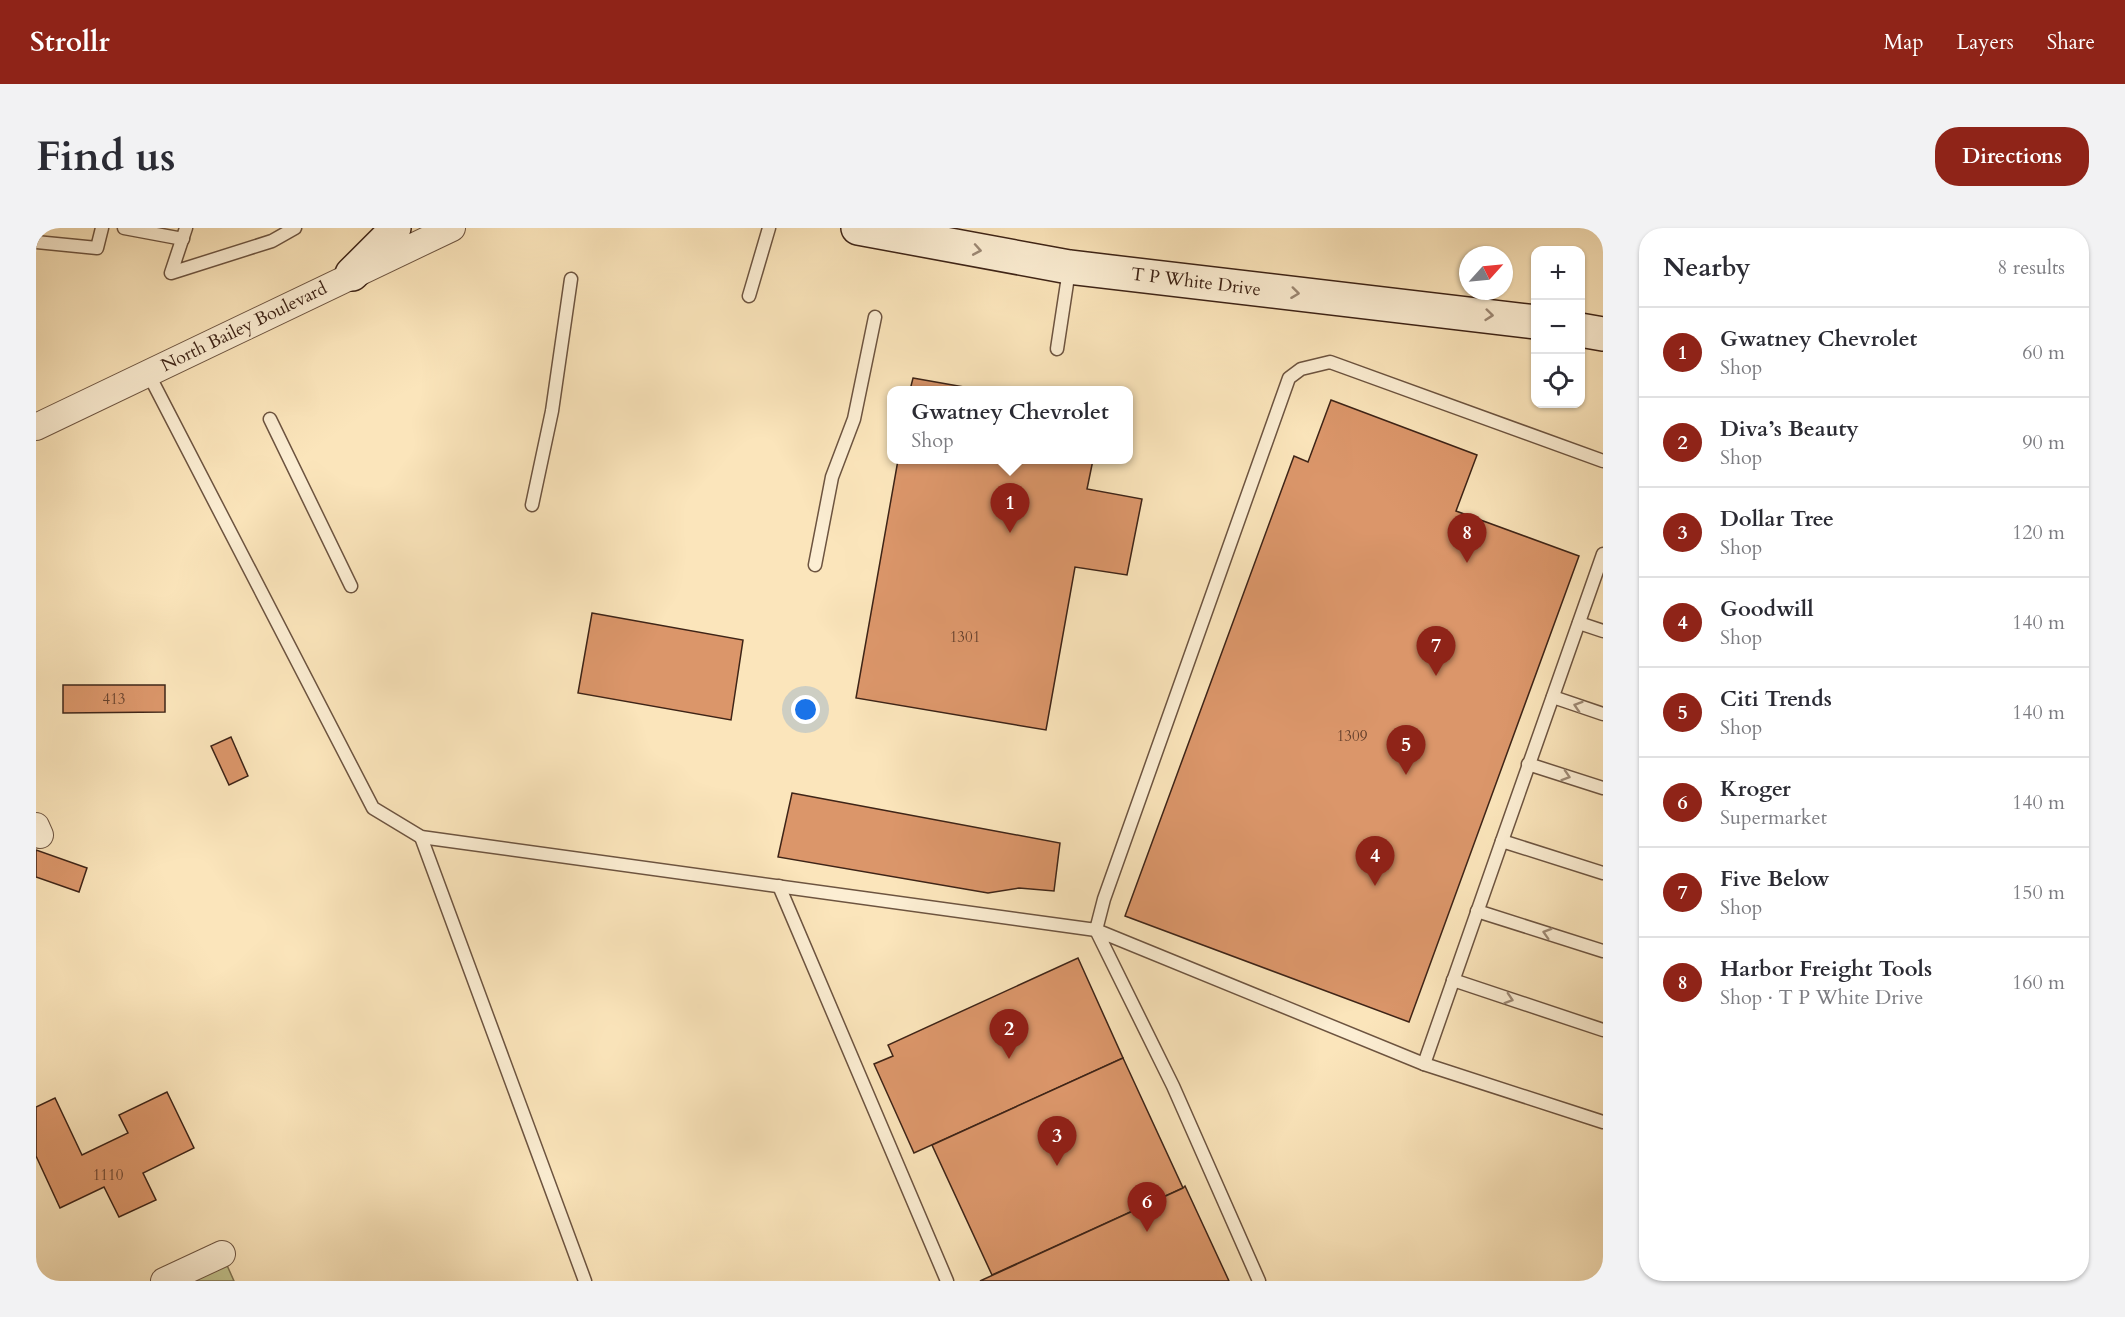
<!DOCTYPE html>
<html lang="en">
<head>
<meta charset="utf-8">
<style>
  body { margin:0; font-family:Cardo,serif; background:#f2f2f3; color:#2b2b33 }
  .controls { position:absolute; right:18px; top:18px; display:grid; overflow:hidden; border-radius:12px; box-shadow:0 2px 4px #0004 }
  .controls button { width:54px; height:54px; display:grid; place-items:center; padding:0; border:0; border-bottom:2px solid #e1e1e2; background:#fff; color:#2b2b33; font:30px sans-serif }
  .compass { position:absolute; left:1423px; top:18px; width:54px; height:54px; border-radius:50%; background:#fff; box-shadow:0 2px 4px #0004; rotate:63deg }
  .you { position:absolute; left:770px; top:482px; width:21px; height:21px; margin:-15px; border:4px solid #fff; border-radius:50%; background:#1a73e8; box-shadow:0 0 0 9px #1a73e833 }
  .badge { display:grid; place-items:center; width:39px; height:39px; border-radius:50%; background:#8f2418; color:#fff; font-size:20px; font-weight:700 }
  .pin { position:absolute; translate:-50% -50px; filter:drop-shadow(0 2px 3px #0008) }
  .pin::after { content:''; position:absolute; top:32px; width:21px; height:18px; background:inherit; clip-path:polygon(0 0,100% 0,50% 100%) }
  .popup { position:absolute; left:851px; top:158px; width:246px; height:78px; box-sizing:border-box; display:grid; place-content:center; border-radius:12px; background:#fff; filter:drop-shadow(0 2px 4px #0005); font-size:20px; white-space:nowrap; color:#7c7c81 }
  .popup b { font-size:22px; color:#2b2b33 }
  .popup::after { content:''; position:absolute; left:50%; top:100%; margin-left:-12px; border:12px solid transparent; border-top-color:#fff }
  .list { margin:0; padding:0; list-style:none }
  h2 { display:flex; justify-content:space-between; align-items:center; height:78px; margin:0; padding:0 24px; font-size:26px }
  h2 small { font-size:20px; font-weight:400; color:#7c7c81 }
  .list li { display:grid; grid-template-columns:39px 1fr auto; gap:18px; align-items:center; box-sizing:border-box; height:90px; padding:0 24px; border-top:2px solid #e1e1e2 }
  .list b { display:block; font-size:22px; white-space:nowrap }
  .list p { margin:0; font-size:20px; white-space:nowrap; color:#7c7c81 }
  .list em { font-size:20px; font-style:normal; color:#7c7c81 }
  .icon { flex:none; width:33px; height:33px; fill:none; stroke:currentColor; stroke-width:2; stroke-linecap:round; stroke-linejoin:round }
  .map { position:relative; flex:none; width:1567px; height:1053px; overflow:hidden; border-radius:24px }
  header { display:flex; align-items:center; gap:36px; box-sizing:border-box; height:84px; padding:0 30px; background:#8f2418; color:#fff }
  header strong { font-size:28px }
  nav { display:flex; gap:33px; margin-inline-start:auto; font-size:21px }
  .intro { display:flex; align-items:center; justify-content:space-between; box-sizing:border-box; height:144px; padding:0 36px }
  h1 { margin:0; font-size:42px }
  .button { padding:15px 27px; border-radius:24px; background:#8f2418; color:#fff; font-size:21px; font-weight:700 }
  main { display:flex; gap:36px; padding:0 36px }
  aside { flex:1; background:#fff; border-radius:24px; box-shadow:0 2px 4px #0004 }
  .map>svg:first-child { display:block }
</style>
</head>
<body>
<header>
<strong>Strollr</strong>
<nav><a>Map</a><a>Layers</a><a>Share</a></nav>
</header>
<div class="intro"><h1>Find us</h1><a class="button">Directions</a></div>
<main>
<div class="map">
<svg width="1567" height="1053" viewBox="0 0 1567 1053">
  <rect width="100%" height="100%" fill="#fbe5bb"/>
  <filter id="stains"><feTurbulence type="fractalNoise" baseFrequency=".00333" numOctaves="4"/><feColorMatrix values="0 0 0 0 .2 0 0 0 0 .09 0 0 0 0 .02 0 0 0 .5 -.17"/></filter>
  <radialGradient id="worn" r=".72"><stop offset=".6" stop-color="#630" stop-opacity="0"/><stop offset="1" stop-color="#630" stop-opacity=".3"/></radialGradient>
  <!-- green -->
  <polygon fill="#c2c38d" stroke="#807452" stroke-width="1.5" points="186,1026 198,1053 128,1053"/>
  <!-- building -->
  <g fill="#db966a" stroke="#3e2417" stroke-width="1.5">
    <polygon points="877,150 945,162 874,162"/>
    <polygon points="1295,172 1441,227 1420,283 1543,328 1373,794 1089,688 1258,228 1272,234"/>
    <polygon points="862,232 1057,232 1051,261 1106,271 1091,347 1039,339 1010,502 820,470"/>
    <polygon points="556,385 707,412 695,492 542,465"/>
    <polygon points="27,457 129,457 129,484 27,485"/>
    <polygon points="195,509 212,548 193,557 175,518"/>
    <polygon points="756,565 1024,615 1018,663 983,660 952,665 742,629"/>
    <polygon points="0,622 51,640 43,664 0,649"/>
    <polygon points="1042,730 1087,830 878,925 838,836 857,828 852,817"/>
    <polygon points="1087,830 1147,960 956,1047 896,917"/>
    <polygon points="131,864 158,920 107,945 120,972 83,989 68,959 24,980 0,928 0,879 19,870 46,927 92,905 83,887"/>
    <polygon points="1149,958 1193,1053 944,1053 1147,960"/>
  </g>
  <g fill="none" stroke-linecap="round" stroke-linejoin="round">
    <!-- lane casing -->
    <g stroke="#6d5440" stroke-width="15">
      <g id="lane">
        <polyline points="88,0 147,11"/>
        <polyline points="150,0 135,45 236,13 259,0"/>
        <polyline points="0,14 61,20 66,0"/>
        <polyline points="713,68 733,0"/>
        <polyline points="1021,121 1033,42"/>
        <polyline points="112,145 337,580 385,609 1060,702 1068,671 1253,150 1265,141 1294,134 1567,233"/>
        <polyline points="234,191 315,358"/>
        <polyline points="496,277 516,183 535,51"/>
        <polyline points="779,337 796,249 818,191 839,89"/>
        <polyline points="1543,395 1567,403"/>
        <polyline points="1517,469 1567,486"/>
        <polyline points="1492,536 1567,560"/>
        <polyline points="385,609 549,1053"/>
        <polyline points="1466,613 1567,326"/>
        <polyline points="1567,645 1466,613 1388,836 1567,894"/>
        <polyline points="743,658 911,1053"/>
        <polyline points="1441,683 1567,723"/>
        <polyline points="1417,752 1567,802"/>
        <polyline points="1223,1053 1137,858 1060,702 1388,836"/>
      </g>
    </g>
    <!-- street casing -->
    <g stroke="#6d5440" stroke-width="28">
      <g id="street">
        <polyline points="0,199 416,0"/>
        <polyline points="0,598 4,607"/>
        <polyline points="128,1053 186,1026"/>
      </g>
    </g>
    <!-- secondary casing -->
    <g stroke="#3e2417" stroke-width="36">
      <g id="secondary">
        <polyline points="822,0 1033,39 1500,94"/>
        <polyline points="316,46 354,8 358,0"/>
        <polyline points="1544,102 1567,106"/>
      </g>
    </g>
    <!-- lane -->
    <use href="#lane" stroke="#fceed3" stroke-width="12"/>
    <!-- street -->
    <use href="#street" stroke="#fceed3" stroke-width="26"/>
    <!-- secondary -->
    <use href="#secondary" stroke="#fceed3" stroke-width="33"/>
  </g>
  <!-- one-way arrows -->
  <defs><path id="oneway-chevron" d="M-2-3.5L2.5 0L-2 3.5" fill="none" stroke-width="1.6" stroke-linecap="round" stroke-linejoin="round" transform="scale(1.5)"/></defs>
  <g stroke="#9d8975">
    <use href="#oneway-chevron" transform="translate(941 22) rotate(10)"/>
    <use href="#oneway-chevron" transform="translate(1259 65) rotate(7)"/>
    <use href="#oneway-chevron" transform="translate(1453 87) rotate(6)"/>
    <use href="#oneway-chevron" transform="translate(1542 478) rotate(-162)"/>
    <use href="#oneway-chevron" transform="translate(1530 548) rotate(18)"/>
    <use href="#oneway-chevron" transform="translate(1511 705) rotate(-163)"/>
    <use href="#oneway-chevron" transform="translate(1473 771) rotate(18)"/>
  </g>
  <g text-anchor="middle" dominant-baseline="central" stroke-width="4.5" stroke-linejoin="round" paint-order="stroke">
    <!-- number labels -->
    <g font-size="15" fill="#65402c">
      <text x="929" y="409">1301</text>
      <text x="78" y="471">413</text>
      <text x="1316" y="508">1309</text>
      <text x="72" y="947">1110</text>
    </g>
    <!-- street labels -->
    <g font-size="18" fill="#3e2417" stroke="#fceed3">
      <text transform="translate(1160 54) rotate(7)">T P White Drive</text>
      <text transform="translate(208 99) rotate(-26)">North Bailey Boulevard</text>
    </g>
  </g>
  <rect width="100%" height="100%" filter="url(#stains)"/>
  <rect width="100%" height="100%" fill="url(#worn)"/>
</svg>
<div class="controls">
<button>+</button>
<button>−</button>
<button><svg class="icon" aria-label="locate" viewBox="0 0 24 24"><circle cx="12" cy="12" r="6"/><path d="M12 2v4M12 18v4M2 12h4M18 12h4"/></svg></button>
</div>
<svg class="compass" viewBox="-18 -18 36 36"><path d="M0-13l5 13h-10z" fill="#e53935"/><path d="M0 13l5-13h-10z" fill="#7c7c81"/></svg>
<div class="you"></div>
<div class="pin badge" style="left:974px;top:305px">1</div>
<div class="popup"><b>Gwatney Chevrolet</b>Shop</div>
<div class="pin badge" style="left:973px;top:831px">2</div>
<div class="pin badge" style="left:1021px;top:938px">3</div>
<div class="pin badge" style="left:1339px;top:658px">4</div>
<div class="pin badge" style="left:1370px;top:547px">5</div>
<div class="pin badge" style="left:1111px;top:1004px">6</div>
<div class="pin badge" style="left:1400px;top:448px">7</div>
<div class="pin badge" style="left:1431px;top:335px">8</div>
</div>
<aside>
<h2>Nearby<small>8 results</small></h2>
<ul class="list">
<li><span class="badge">1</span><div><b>Gwatney Chevrolet</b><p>Shop</p></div><em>60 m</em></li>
<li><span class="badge">2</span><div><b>Diva’s Beauty</b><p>Shop</p></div><em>90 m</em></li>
<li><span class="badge">3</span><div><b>Dollar Tree</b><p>Shop</p></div><em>120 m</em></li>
<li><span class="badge">4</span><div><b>Goodwill</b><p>Shop</p></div><em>140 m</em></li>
<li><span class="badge">5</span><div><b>Citi Trends</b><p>Shop</p></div><em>140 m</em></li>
<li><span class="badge">6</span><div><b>Kroger</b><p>Supermarket</p></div><em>140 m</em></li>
<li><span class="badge">7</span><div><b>Five Below</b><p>Shop</p></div><em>150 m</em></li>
<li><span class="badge">8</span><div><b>Harbor Freight Tools</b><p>Shop · T P White Drive</p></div><em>160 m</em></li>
</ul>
</aside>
</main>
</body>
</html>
